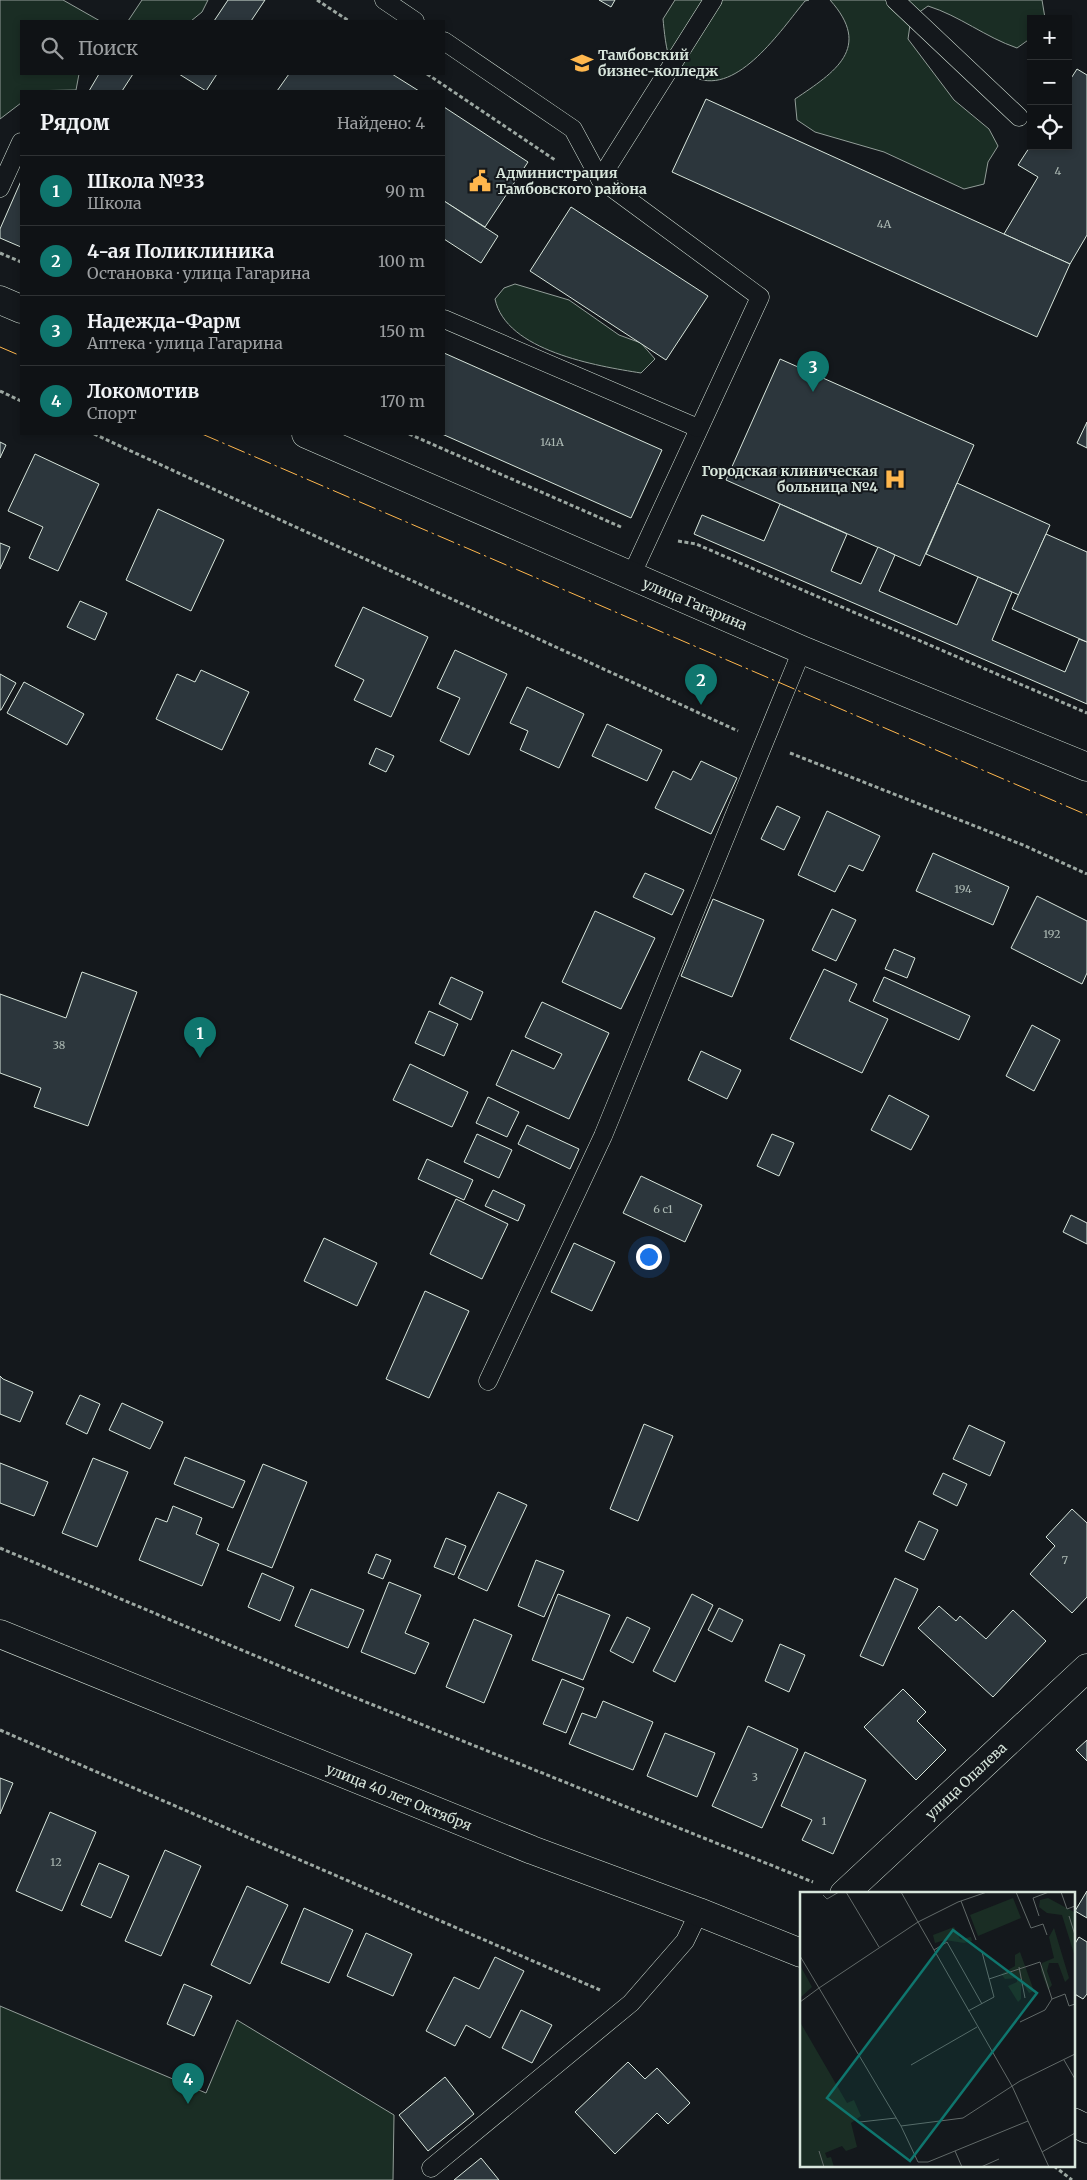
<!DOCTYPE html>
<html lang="ru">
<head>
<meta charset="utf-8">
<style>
  body { margin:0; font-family:Merriweather,serif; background:#1d2022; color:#f1f3f6 }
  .controls { position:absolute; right:15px; top:15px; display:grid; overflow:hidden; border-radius:0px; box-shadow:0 2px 8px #0003 }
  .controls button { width:45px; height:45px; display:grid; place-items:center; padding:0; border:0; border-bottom:1px solid #2f3234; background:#0f1215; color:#f1f3f6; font:25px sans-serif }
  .you { position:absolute; left:648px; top:1256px; width:18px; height:18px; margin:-12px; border:4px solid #fff; border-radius:50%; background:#1a73e8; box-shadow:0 0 0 8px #1a73e833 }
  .badge { display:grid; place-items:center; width:32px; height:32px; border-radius:50%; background:#0f766e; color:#fff; font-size:16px; font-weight:700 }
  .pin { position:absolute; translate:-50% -41px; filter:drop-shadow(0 1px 2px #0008) }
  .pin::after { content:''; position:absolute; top:26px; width:18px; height:15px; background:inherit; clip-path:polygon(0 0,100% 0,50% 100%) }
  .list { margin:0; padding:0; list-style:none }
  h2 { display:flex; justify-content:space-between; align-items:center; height:65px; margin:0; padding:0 20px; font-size:21px }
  h2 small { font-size:16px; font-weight:400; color:#9b9ea0 }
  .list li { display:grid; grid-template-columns:32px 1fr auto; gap:15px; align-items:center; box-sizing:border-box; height:70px; padding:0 20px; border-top:1px solid #2f3234 }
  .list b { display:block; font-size:19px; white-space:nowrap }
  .list p { margin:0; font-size:16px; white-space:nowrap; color:#9b9ea0 }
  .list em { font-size:16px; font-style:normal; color:#9b9ea0 }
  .icon { flex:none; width:28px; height:28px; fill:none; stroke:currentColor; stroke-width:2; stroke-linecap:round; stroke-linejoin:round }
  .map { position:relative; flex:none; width:1087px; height:2180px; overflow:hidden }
  .search { position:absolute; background:#0f1215; box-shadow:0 2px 8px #0003; left:20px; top:20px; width:425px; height:55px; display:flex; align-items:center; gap:12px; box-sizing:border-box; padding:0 18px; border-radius:0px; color:#9b9ea0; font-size:19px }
  .panel { position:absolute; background:#0f1215; box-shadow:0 2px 8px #0003; left:20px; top:90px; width:425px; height:345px; border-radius:0px }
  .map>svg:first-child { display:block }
</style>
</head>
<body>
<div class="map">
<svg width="1087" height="2180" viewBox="0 0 1087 2180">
  <rect width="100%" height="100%" fill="#14181c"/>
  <!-- green -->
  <g fill="#1a2d24" stroke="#939e99">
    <polygon points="0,0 63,0 100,21 21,21 21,74 79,74 76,90 21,91 21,103 0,119"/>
    <polygon points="142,0 208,0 202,12 191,21 128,21"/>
    <path d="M675,0H809L805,1C781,30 738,95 696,78C687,75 677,69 671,61C666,53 664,29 663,19Z"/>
    <path d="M830,0H1042L1045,18L1031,19V38L1017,48C985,37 960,16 928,6L911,18L908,39L954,100L989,129L998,146L988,162L984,184L964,189L884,152L815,132L797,120L795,99C835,72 873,48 830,0Z"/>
    <path d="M515,284L569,300L619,335L641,343L655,359L641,373C597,366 506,351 495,299L504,288Z"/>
    <polygon points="0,2006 206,2093 237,2020 394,2115 393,2180 0,2180"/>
  </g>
  <!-- building -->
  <g fill="#2c363c" stroke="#d8e6dc">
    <polygon points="228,0 265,0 251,21 214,21"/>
    <polygon points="599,0 615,0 611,7"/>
    <polygon points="1077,69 1087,75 1087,235 1070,264 1004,234 1038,177 1018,165 1031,145 1068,146 1068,83"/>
    <polygon points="99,74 133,74 122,91 89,91"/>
    <polygon points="179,74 217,74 206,91"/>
    <polygon points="289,74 392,74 419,91 277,91"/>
    <polygon points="706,99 1070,264 1037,337 672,172"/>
    <polygon points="444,107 528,162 485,227 444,201"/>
    <polygon points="21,181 21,247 0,238 0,229"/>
    <polygon points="444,201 498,236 481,263 444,239"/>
    <polygon points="571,207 708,296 666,360 530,271"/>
    <polygon points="444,353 662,450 631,518 442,434 444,434"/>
    <polygon points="780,359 974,445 920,566 726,480"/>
    <polygon points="1087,422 1087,448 1077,443"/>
    <polygon points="0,442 6,445 0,458"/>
    <polygon points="35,454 99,484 58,571 29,558 43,527 8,511"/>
    <polygon points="957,483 1050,525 1019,595 926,554"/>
    <polygon points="780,504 847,534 831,571 861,584 878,547 895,555 879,591 957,625 978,577 1012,592 992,640 1065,672 1079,639 1087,642 1087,704 694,534 702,515 764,541"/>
    <polygon points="158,509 224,540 191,611 126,580"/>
    <polygon points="1046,534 1087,552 1087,642 1012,609"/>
    <polygon points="0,543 10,547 0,569"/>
    <polygon points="80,601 107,613 95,640 67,627"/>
    <polygon points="363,607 428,637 391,717 354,700 364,680 335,666"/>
    <polygon points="455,650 507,674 469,755 440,741 460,698 437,688"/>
    <polygon points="201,670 249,692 222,750 156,719 177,674 195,682"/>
    <polygon points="0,674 16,683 1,710 0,710"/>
    <polygon points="24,682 84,714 67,745 7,713"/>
    <polygon points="527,687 584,714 559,768 520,750 528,731 510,723"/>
    <polygon points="607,724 662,750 647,781 592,756"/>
    <polygon points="376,748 394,756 386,772 369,764"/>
    <polygon points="701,761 737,778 711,834 655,808 673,771 691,780"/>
    <polygon points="777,806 800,817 784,850 761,839"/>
    <polygon points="827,811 880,836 863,871 849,865 835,892 798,875"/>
    <polygon points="933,853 1009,887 993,925 916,891"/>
    <polygon points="645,873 684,890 672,915 633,897"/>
    <polygon points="1037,896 1087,921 1087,973 1082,984 1011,948"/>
    <polygon points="713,899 764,920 732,997 681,976"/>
    <polygon points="832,909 856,920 836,961 812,950"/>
    <polygon points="595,911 655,938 621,1009 562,982"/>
    <polygon points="894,949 915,958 907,978 885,969"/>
    <polygon points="824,969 857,984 849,1001 888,1019 862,1073 790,1039"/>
    <polygon points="82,972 137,992 88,1126 34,1107 41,1088 0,1073 0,994 66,1018"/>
    <polygon points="451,977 483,992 471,1020 439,1004"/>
    <polygon points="884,977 970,1016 959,1040 873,1001"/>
    <polygon points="542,1002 609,1033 569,1119 496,1085 512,1050 554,1069 562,1054 525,1037"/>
    <polygon points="429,1011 458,1024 444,1056 415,1043"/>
    <polygon points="1032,1025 1060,1040 1034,1091 1006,1076"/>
    <polygon points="701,1051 741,1070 727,1099 688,1080"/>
    <polygon points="410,1064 468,1092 452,1127 393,1100"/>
    <polygon points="889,1095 929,1116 911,1150 871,1130"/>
    <polygon points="488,1097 519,1112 507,1137 476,1123"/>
    <polygon points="527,1125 579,1149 570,1169 518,1144"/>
    <polygon points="477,1134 512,1150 499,1178 464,1162"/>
    <polygon points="772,1134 794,1143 779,1176 757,1166"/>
    <polygon points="427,1159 473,1180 464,1200 418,1179"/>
    <polygon points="641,1176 702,1205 685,1242 623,1213"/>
    <polygon points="493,1190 525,1205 518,1221 485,1206"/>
    <polygon points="456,1199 508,1224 482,1279 430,1254"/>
    <polygon points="1071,1215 1087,1223 1087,1244 1063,1232"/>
    <polygon points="324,1238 377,1263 357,1306 304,1281"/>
    <polygon points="574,1243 615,1262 592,1311 551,1292"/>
    <polygon points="425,1291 469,1311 429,1398 386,1379"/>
    <polygon points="0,1376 3,1379 33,1392 20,1422 0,1414"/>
    <polygon points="80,1395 100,1404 87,1434 66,1424"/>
    <polygon points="122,1403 163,1422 150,1449 109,1430"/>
    <polygon points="644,1424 673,1436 638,1521 610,1509"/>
    <polygon points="969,1425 1005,1442 990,1476 953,1459"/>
    <polygon points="185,1457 245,1481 233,1508 174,1484"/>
    <polygon points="93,1458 128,1472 97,1547 62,1533"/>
    <polygon points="0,1463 48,1482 34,1516 0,1503"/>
    <polygon points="263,1464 307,1482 272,1568 227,1550"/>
    <polygon points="943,1473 967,1484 957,1506 933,1494"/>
    <polygon points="498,1492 527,1505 487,1591 458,1578"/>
    <polygon points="173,1506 202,1518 196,1534 219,1544 202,1586 139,1560 156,1518 167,1522"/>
    <polygon points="1072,1509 1087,1523 1087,1597 1072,1613 1030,1574 1055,1546 1046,1537"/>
    <polygon points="919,1521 938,1530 924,1560 905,1551"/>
    <polygon points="446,1538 466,1546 454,1575 434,1567"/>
    <polygon points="376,1554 391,1560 383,1579 368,1573"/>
    <polygon points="536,1560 564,1571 544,1617 518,1606"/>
    <polygon points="262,1573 294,1587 280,1621 248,1607"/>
    <polygon points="895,1578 918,1589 883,1666 860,1656"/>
    <polygon points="389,1582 421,1595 405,1633 429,1643 415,1674 361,1652"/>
    <polygon points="311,1589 364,1610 348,1648 295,1626"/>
    <polygon points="558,1594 610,1615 583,1680 532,1660"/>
    <polygon points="692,1594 713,1605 675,1682 653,1671"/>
    <polygon points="939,1606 956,1621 960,1616 986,1639 1013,1610 1046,1641 993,1697 918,1628"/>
    <polygon points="719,1608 743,1620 732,1642 708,1630"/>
    <polygon points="627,1617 650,1628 633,1663 610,1651"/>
    <polygon points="474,1619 512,1635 484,1703 446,1687"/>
    <polygon points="780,1644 805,1655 789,1692 765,1681"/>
    <polygon points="562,1679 584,1688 566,1733 543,1724"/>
    <polygon points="903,1689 926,1712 917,1721 946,1750 916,1780 864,1727"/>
    <polygon points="603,1701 653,1722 633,1770 569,1744 582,1713 596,1718"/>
    <polygon points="748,1726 798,1749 762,1828 712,1806"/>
    <polygon points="665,1733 715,1753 697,1797 647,1776"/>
    <polygon points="1087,1740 1087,1761 1076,1750"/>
    <polygon points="805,1752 866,1780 833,1854 802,1840 812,1820 781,1806"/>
    <polygon points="0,1778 13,1783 0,1814"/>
    <polygon points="50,1812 96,1832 62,1911 16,1891"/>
    <polygon points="165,1850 201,1866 161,1956 125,1941"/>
    <polygon points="99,1863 129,1876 111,1918 81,1905"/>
    <polygon points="247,1886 288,1905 250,1984 211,1965"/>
    <polygon points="1087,1891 1087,1918 1075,1911"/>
    <polygon points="304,1908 353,1930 329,1983 281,1963"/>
    <polygon points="366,1933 412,1954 393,1996 347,1976"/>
    <polygon points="1079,1937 1087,1942 1087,1994 1083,1999 1073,1993 1073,1947"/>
    <polygon points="495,1957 524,1971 490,2038 466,2025 455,2046 426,2031 454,1977 479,1989"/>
    <polygon points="184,1984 212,1996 194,2036 167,2024"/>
    <polygon points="521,2010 552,2025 532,2063 502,2048"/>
    <polygon points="628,2062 645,2079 657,2068 690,2103 668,2124 657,2113 615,2154 575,2112"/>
    <polygon points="445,2077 474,2114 428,2151 399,2115"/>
    <polygon points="481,2158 499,2180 454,2180"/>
  </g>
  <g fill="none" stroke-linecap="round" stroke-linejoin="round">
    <!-- service casing -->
    <g stroke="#d8e6dc" stroke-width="19">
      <g id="service">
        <polyline points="384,0 415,21"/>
        <polyline points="895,0 1019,117"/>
        <polyline points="444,41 573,129 600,179 760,297 631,576"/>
        <polyline points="600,179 713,0"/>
        <polyline points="0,188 21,142"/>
        <polyline points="444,319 698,428"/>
        <polyline points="488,1381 603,1136 802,650"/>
        <polyline points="431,2168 631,2003 685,1941 699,1912"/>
      </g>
    </g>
    <!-- minor casing -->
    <g stroke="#d8e6dc" stroke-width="29">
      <polyline id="minor" points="844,1894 1087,1668"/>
    </g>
    <!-- secondary casing -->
    <g stroke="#d8e6dc" stroke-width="29">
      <g id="secondary">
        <polyline points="0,300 21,309"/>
        <polyline points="306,434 802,650 1087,767"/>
      </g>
    </g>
    <!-- primary casing -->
    <g stroke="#d8e6dc" stroke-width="29">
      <g id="primary">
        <polyline points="0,1634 532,1850 699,1912 801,1953"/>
        <polyline points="1073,2122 1087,2129"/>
      </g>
    </g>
    <!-- path -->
    <g stroke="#9da8a2" stroke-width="3" stroke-dasharray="4 2.5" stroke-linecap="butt">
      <polyline points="317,0 349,21"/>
      <polyline points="427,74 555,160"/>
      <polyline points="0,253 21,262"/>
      <polyline points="0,391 21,401"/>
      <polyline points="94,434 738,731"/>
      <polyline points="409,434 621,527"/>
      <polyline points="678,541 696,544 1087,713"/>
      <polyline points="790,753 1023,845 1087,874"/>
      <polyline points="0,1548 346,1694 813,1882"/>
      <polyline points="0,1730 600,1990"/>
      <polyline points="1054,2166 1072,2180"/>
    </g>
    <!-- service -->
    <use href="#service" stroke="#14181c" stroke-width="18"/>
    <!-- minor -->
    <use href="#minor" stroke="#14181c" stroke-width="28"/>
    <!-- secondary -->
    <use href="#secondary" stroke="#14181c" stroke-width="28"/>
    <!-- primary -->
    <use href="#primary" stroke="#14181c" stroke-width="28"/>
    <!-- power -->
    <g stroke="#ffb74d" stroke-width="1" stroke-dasharray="18 4 2.5 4" stroke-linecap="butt">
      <polyline points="0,347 21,356"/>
      <polyline points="202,434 1087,815"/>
    </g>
  </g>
  <!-- icons -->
  <defs>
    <g id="university-bare" transform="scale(1.725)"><path d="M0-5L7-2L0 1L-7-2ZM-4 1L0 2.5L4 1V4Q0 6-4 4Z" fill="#ffb74d" stroke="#14181c" stroke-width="2.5" paint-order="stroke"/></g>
    <g id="civic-bare" transform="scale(1.725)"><path d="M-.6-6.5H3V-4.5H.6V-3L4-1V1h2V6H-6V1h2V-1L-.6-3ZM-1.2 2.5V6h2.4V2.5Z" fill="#ffb74d" stroke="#14181c" stroke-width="2.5" paint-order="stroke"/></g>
    <g id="hospital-bare" transform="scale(1.725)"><path d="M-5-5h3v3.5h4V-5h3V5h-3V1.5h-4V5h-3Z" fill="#ffb74d" stroke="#14181c" stroke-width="2.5" paint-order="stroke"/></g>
  </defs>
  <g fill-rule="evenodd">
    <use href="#university-bare" x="582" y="63"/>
    <use href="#civic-bare" x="480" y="181"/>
    <use href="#hospital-bare" x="895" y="479"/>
  </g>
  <g text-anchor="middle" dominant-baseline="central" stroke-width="4" stroke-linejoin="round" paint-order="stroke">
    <!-- number labels -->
    <g font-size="11" fill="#adbab4">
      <text x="1058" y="171">4</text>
      <text x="884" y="224">4А</text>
      <text x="552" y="442">141А</text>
      <text x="963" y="889">194</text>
      <text x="1052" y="934">192</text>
      <text x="59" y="1045">38</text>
      <text x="663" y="1209">6 с1</text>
      <text x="1065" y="1560">7</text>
      <text x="755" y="1777">3</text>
      <text x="824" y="1821">1</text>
      <text x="56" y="1862">12</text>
    </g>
    <!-- poi labels -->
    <g font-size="14" font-weight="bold" fill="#d8e6dc" stroke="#14181c" text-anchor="start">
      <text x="598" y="55">Тамбовский<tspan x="598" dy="16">бизнес-колледж</tspan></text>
      <text x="496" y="173">Администрация<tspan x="496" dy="16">Тамбовского района</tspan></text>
      <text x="878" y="471" text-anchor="end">Городская клиническая<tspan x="878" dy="16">больница №4</tspan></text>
    </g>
    <!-- street labels -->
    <g font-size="14" fill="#d8e6dc" stroke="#14181c">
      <text transform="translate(695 604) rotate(23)">улица Гагарина</text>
      <text transform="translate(966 1781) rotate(-43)">улица Опалева</text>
      <text transform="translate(399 1797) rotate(22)">улица 40 лет Октября</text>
    </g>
  </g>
  <!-- overview -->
  <g transform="translate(800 1892)">
    <rect width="275" height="275" fill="#14181c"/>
    <path d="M213,6L221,26L178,44L170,23ZM248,6L274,20L275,65L262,23L247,21L239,15L240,8ZM154,35L160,47L171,45L172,49L164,51L145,48L135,51L133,43ZM254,36L269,86L265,90L258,71H249L247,79L252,93L248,98L241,79L242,71L254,66L249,45ZM220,60L234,99L229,101L224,93L221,94V107L218,110L208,94L217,90V86L205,87L201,82L215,74V63ZM0,73L12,95L0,106ZM0,130L47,211L54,208L61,224L51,231L57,255L46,259L42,254L25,261L27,266L31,265L34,275H0Z" fill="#1a2d24"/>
    <path fill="none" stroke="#626a69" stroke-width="1" d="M46,0L79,55M101,0L118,30M216,0L231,36L243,32L247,43M261,0L267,17L275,14M23,3L27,7L39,0M161,9L176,48M239,24L233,6L249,0M269,24L275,43M118,30L212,194L249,275M134,58L147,50L182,112M0,64L101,234L118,270H128L228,229M219,75L225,106M189,87L240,70L252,107L265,102L269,114L275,112M19,96L118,30L158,10L187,0M0,110L19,96M168,119L194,105L182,60M220,130L245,118L252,107M264,168L275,187M111,173L177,135M60,230L96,226M101,234L163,226L220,189L275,162M19,259L24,275M155,259L162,275M242,260L275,241M181,275L199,267"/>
    <path fill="#0f766e" fill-opacity="0.15" stroke="#0f766e" stroke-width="2.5" d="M153,38L237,101L110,269L27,206Z"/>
    <rect width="275" height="275" fill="none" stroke="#d8e6dc" stroke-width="2.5"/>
  </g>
</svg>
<div class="controls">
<button>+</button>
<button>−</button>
<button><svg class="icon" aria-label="locate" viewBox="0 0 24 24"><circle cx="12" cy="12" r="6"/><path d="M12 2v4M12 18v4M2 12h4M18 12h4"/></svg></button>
</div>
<div class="you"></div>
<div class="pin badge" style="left:200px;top:1058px">1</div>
<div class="pin badge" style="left:701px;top:705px">2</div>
<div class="pin badge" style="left:813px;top:392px">3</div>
<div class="pin badge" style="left:188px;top:2104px">4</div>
<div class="search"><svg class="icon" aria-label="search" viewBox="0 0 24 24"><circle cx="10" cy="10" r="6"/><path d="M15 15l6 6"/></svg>Поиск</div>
<section class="panel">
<h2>Рядом<small>Найдено: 4</small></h2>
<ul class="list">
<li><span class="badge">1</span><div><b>Школа №33</b><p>Школа</p></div><em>90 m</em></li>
<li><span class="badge">2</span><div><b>4-ая Поликлиника</b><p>Остановка · улица Гагарина</p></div><em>100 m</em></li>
<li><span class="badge">3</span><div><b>Надежда-Фарм</b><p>Аптека · улица Гагарина</p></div><em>150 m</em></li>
<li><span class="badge">4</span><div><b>Локомотив</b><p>Спорт</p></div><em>170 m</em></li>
</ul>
</section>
</div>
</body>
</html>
